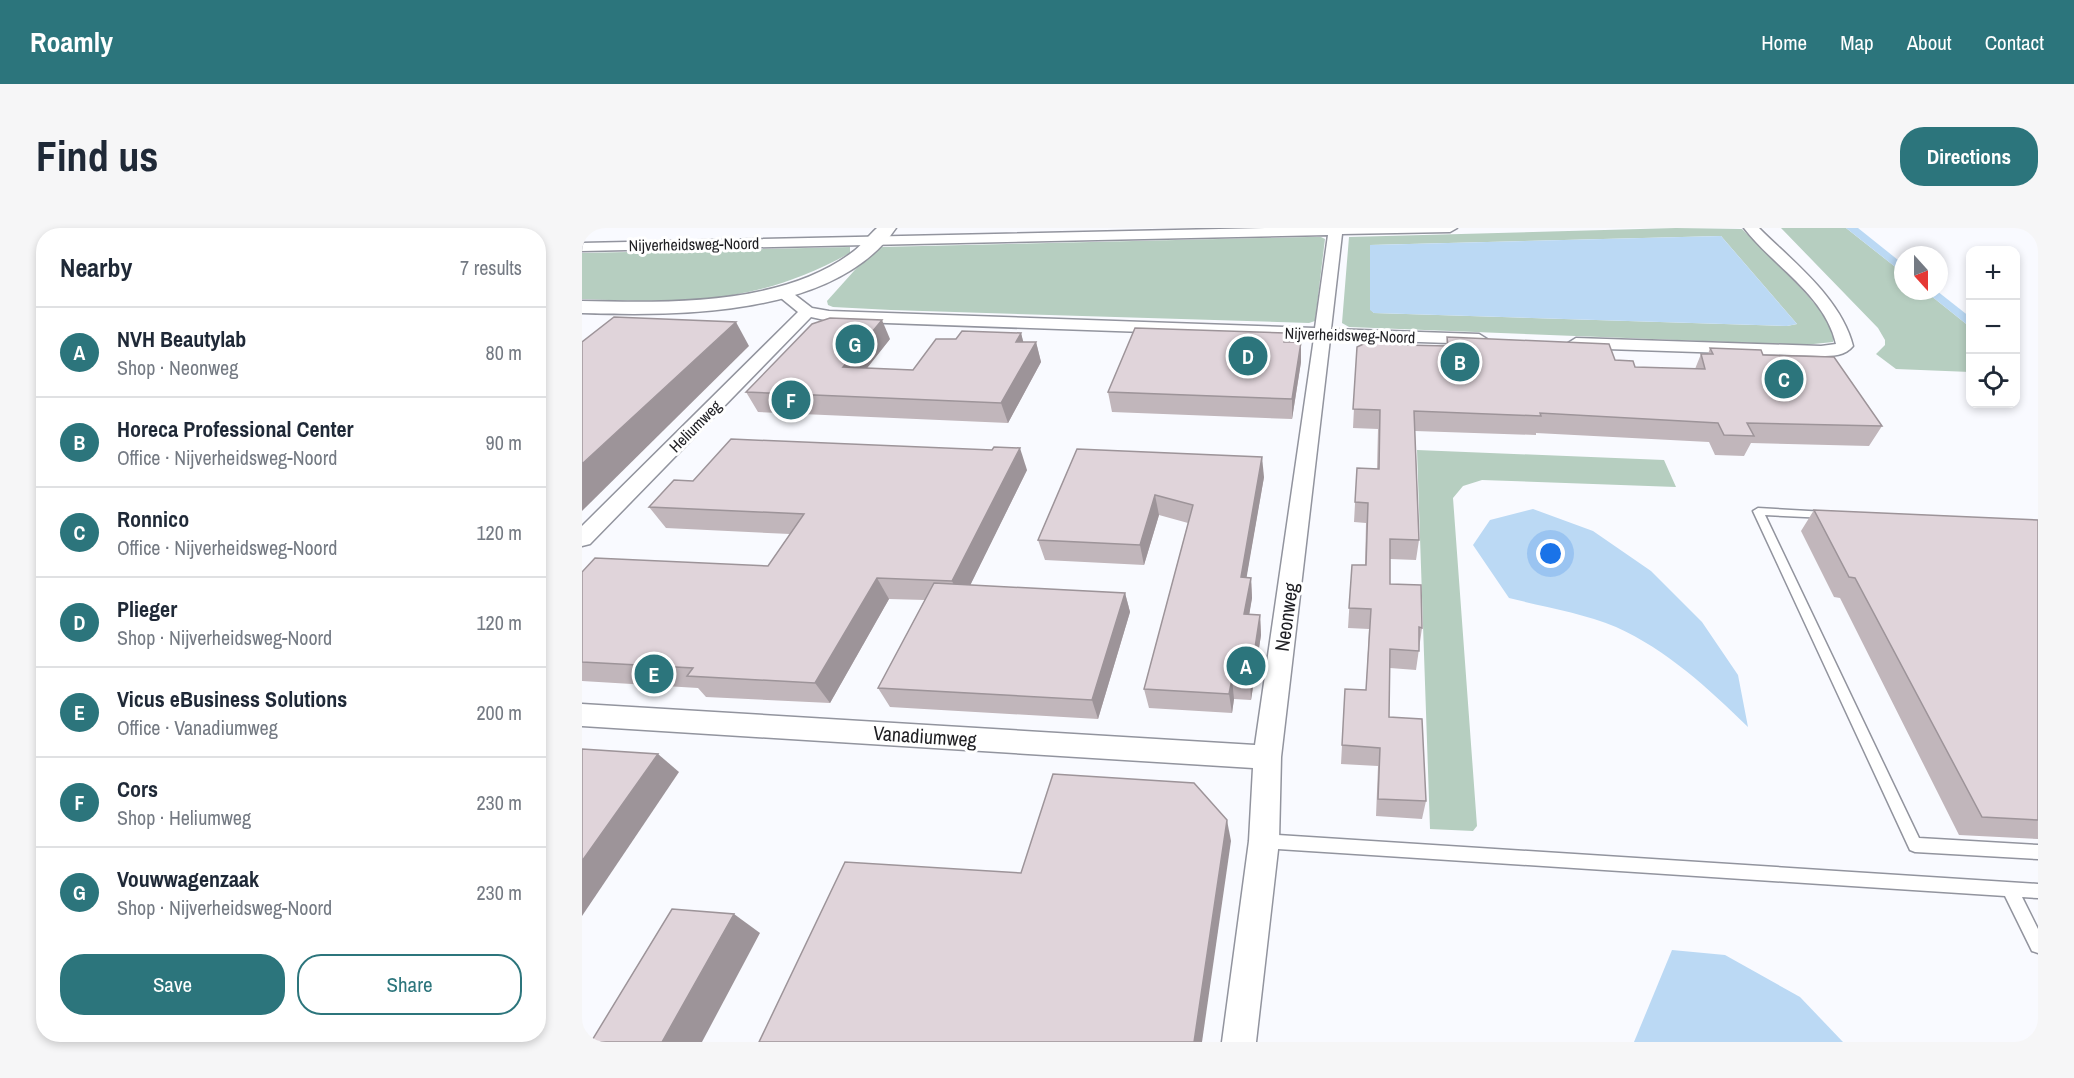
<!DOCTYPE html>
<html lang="en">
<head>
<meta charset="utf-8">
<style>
  body { margin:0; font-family:"Archivo Narrow",sans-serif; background:#f6f6f7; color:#1f2937 }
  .controls { position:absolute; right:18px; top:18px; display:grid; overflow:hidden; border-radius:12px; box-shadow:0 3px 9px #0003 }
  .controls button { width:54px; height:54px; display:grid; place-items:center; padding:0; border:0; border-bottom:2px solid #e0e1e3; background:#fff; color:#1f2937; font:30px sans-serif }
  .compass { position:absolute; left:1312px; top:18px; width:54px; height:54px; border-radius:50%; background:#fff; box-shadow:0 3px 9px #0003; rotate:159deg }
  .you { position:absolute; left:969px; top:326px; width:21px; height:21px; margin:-15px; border:4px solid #fff; border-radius:50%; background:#1a73e8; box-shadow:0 0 0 9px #1a73e833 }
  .badge { display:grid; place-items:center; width:39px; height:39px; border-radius:50%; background:#2c757c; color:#fff; font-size:20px; font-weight:700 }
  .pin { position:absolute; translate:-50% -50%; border:3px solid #fff; box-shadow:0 2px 6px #0006 }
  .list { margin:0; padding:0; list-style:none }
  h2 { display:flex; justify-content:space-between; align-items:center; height:78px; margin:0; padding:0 24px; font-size:26px }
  h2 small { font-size:20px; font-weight:400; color:#747a83 }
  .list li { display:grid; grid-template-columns:39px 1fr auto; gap:18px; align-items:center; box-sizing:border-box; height:90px; padding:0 24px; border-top:2px solid #e0e1e3 }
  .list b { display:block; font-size:22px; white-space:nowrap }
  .list p { margin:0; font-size:20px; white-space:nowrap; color:#747a83 }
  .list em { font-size:20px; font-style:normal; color:#747a83 }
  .actions { display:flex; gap:12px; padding:18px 24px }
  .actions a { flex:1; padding:14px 0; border:2px solid #2c757c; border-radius:24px; text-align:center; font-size:21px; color:#2c757c }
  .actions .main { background:#2c757c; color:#fff }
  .icon { flex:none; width:33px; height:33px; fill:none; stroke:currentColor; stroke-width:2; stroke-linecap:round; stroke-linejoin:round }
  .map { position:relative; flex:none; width:1456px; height:814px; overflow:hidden; border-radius:24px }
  header { display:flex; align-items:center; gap:36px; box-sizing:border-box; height:84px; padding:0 30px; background:#2c757c; color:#fff }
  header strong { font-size:28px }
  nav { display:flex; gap:33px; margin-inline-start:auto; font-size:21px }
  .intro { display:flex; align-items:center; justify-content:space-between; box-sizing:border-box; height:144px; padding:0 36px }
  h1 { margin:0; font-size:42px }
  .button { padding:15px 27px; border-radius:24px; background:#2c757c; color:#fff; font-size:21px; font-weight:700 }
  main { display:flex; gap:36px; padding:0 36px }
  aside { flex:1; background:#fff; border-radius:24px; box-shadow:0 3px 9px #0003 }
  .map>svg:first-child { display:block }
</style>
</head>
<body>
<header>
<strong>Roamly</strong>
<nav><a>Home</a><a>Map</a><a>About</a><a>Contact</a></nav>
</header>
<div class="intro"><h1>Find us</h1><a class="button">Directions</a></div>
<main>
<aside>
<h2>Nearby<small>7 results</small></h2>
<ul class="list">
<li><span class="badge">A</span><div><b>NVH Beautylab</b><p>Shop · Neonweg</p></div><em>80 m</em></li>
<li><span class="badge">B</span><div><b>Horeca Professional Center</b><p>Office · Nijverheidsweg-Noord</p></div><em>90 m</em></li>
<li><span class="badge">C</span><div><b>Ronnico</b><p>Office · Nijverheidsweg-Noord</p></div><em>120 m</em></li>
<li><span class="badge">D</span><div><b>Plieger</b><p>Shop · Nijverheidsweg-Noord</p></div><em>120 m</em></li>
<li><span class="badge">E</span><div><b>Vicus eBusiness Solutions</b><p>Office · Vanadiumweg</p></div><em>200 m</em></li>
<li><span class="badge">F</span><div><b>Cors</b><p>Shop · Heliumweg</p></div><em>230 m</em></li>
<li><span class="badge">G</span><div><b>Vouwwagenzaak</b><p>Shop · Nijverheidsweg-Noord</p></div><em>230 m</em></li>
</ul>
<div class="actions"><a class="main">Save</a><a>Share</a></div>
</aside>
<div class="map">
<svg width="1456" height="814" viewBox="0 0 1456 814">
  <rect width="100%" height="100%" fill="#f9faff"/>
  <!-- green -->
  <g fill="#b6cec0" fill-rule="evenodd">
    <path d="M1094,0L1160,1C1183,25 1237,73 1250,101C1253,106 1252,109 1251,114L1222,117L767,99L760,95L767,9ZM1139,8L1215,96L1205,98L792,85L788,81V17Z"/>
    <polygon points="1199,0 1264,0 1321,45 1321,63 1343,63 1388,99 1388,144 1314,141 1294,126 1303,117 1303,112 1296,100"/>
    <polygon points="726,9 739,9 743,11 733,93 727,95 309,82 251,79 246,77 245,73 289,24 299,19"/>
    <path d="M268,19V25C173,77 105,75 0,71V25Z"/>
    <polygon points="835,222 1082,232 1094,259 900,252 881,258 871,270 895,598 891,603 848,601"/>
  </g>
  <!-- water -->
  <g fill="#bbd9f4">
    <polygon points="1264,0 1276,0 1321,36 1321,45"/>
    <polygon points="1139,8 1215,96 1205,98 792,85 788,82 788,17"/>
    <polygon points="1343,63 1355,63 1388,89 1388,99"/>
    <path d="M951,281L1011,303L1069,343L1120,394L1156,447L1166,499C1126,460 1085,422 1034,399C1001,385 962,379 927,370L891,317L908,292Z"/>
    <polygon points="1090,722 1143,727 1218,769 1261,814 1052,814"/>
  </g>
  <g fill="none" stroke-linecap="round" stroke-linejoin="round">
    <!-- lane casing -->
    <g stroke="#92949e" stroke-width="3">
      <g id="lane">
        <polygon points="1176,280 1244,284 1249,287 1244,290 1183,287 1337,610 1456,617 1456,631 1333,624 1328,622 1171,283"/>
        <polygon points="682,606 1456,656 1456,670 1440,669 1456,701 1456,725 1450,723 1423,668 682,620 677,618 675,613 677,608"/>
      </g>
    </g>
    <!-- street casing -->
    <g stroke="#92949e" stroke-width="3">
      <g id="street">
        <polygon points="683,0 875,0 868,4 760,6 749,101 897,106 905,111 897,116 748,111 699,529 697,613 674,814 640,814 667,613 671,540 0,498 0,476 673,517 732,110 247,93 229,89 8,316 0,318 0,298 216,84 194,66 191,63 194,60 204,60 230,80 247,83 733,100 746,7 0,23 0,15"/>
        <path d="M1162,0H1177C1210,33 1259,70 1271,118C1263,128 1251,128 1239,128L994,120L986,115L994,110L1239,118L1254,116C1243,67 1191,38 1162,0Z"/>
      </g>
    </g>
    <!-- secondary casing -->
    <g stroke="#92949e" stroke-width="3">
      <path id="secondary" d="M295,0H314C253,89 97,88 0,85V73C85,75 201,78 272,23C280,17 287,7 295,0Z"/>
    </g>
    <!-- lane -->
    <use href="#lane" fill="#fff" fill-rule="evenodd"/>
    <!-- street -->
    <use href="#street" fill="#fff" fill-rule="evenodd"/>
    <!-- secondary -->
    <use href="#secondary" fill="#fff" fill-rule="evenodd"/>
  </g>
  <!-- wall -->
  <g fill="#c1b6bb">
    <polygon points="0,0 14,0 9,4 0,4"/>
    <polygon points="439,105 441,114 454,114 459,134 426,195 176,184 164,164 308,111 285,140 331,142 374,111"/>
    <polygon points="703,105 704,114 719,134 710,191 530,184 526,164"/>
    <polygon points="865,109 1033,132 1053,139 1113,141 1119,126 1126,126 1128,120 1181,127 1300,198 1287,218 1169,215 1162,228 1133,227 1127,214 954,205 954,207 833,203 837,312 834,332 808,331 808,356 840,400 834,442 808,440 807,489 844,573 840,591 794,588 796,538 759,536 763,461 784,462 787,401 766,400 770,337 783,337 784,295 772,294 775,240 795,241 796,201 771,200 775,119 797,113 821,117 864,118"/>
    <polygon points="495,221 682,249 664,350 669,350 670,370 667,386 678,387 679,407 669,472 652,471 650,485 567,480 562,461 606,295 577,287 562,337 463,332 456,312"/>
    <polygon points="445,242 388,357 543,365 548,384 516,491 308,479 296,460 343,372 307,371 248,475 124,469 116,460 0,453 0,344 186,338 208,306 84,300 67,279 111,253"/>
    <polygon points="1232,282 1456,292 1456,611 1377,607 1258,370 1252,369 1219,303"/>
  </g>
  <!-- shaded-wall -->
  <g fill="#9d9499">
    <polygon points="7,0 14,0 9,4"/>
    <polygon points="300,92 308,111 270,159 261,139"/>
    <polygon points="154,94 167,118 0,283 0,236"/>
    <polygon points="439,105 444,124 434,114"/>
    <polygon points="454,114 459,134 426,195 419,175"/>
    <polygon points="719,114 719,134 710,191 710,171"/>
    <polygon points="438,220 445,242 380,374 370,353"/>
    <polygon points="680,229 682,249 661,370 659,349"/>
    <polygon points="573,267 577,287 562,337 558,317"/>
    <polygon points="295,350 307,371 248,475 233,455"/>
    <polygon points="669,350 670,370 664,406 662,386"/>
    <polygon points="543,365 548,384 516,491 510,472"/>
    <polygon points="678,387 679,407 669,472 668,452"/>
    <polygon points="650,451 652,471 650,485 647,466"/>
    <polygon points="76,526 97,544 0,688 0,633"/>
    <polygon points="645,592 649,613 620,814 612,814"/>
    <polygon points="152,686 178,705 120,814 80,814"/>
  </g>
  <!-- building -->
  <g fill="#e0d4da" stroke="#9d9499" stroke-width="1.5">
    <polygon points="32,89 154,94 0,236 0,114"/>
    <polygon points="248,90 300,92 261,139 331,142 354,111 374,111 380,103 439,105 434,114 454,114 419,175 164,164 230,96"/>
    <polygon points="553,100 703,105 702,114 719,114 710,171 526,164"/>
    <polygon points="806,109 821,117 866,118 865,109 1027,116 1033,132 1051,133 1053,139 1123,141 1119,126 1131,126 1128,120 1179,122 1181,127 1252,129 1300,198 1165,195 1172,208 1142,207 1136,195 958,185 959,188 832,183 837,312 808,311 808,356 839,357 840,400 837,399 837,423 808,421 807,489 840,491 844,573 796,571 798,520 760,517 763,461 784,462 789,381 767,380 770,337 784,337 786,275 773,274 775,240 797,241 798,182 771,181 775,119 792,111 797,113"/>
    <polygon points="149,211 410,222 412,219 438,220 370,353 295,350 233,455 105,448 111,440 0,434 0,344 13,330 186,338 222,286 67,279 92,252 111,253"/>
    <polygon points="495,221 680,229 659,349 669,350 662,386 678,387 668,452 650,451 647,466 562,461 611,277 573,267 558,317 456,312"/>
    <polygon points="1232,282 1456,292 1456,592 1400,589 1273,350 1267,349"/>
    <polygon points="352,355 543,365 510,472 296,460"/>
    <polygon points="0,521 76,526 0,633"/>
    <polygon points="471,546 612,555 645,592 612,814 177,814 263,634 439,645"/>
    <polygon points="90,681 152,686 80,814 9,814"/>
  </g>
  <g text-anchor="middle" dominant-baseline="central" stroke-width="6" stroke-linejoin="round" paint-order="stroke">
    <!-- far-street labels -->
    <g font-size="16" fill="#1f1f23" stroke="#fff">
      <text transform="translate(112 16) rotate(-1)">Nijverheidsweg-Noord</text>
      <text transform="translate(768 107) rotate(2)">Nijverheidsweg-Noord</text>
      <text transform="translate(113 198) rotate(-45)">Heliumweg</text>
    </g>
    <!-- street labels -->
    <g font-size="20" fill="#1f1f23" stroke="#fff">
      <text transform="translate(704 389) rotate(-82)">Neonweg</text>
      <text transform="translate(343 508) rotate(4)">Vanadiumweg</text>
    </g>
  </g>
</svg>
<div class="controls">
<button>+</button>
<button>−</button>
<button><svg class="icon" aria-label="locate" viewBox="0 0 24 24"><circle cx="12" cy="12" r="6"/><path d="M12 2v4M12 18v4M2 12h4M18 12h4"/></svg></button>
</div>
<svg class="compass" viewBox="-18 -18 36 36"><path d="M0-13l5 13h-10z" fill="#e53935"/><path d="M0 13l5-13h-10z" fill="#747a83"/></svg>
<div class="you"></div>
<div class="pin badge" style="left:664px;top:438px">A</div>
<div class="pin badge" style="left:878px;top:134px">B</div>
<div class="pin badge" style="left:1202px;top:151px">C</div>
<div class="pin badge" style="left:666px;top:128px">D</div>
<div class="pin badge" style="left:72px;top:446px">E</div>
<div class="pin badge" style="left:209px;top:172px">F</div>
<div class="pin badge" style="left:273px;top:116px">G</div>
</div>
</main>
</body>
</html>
